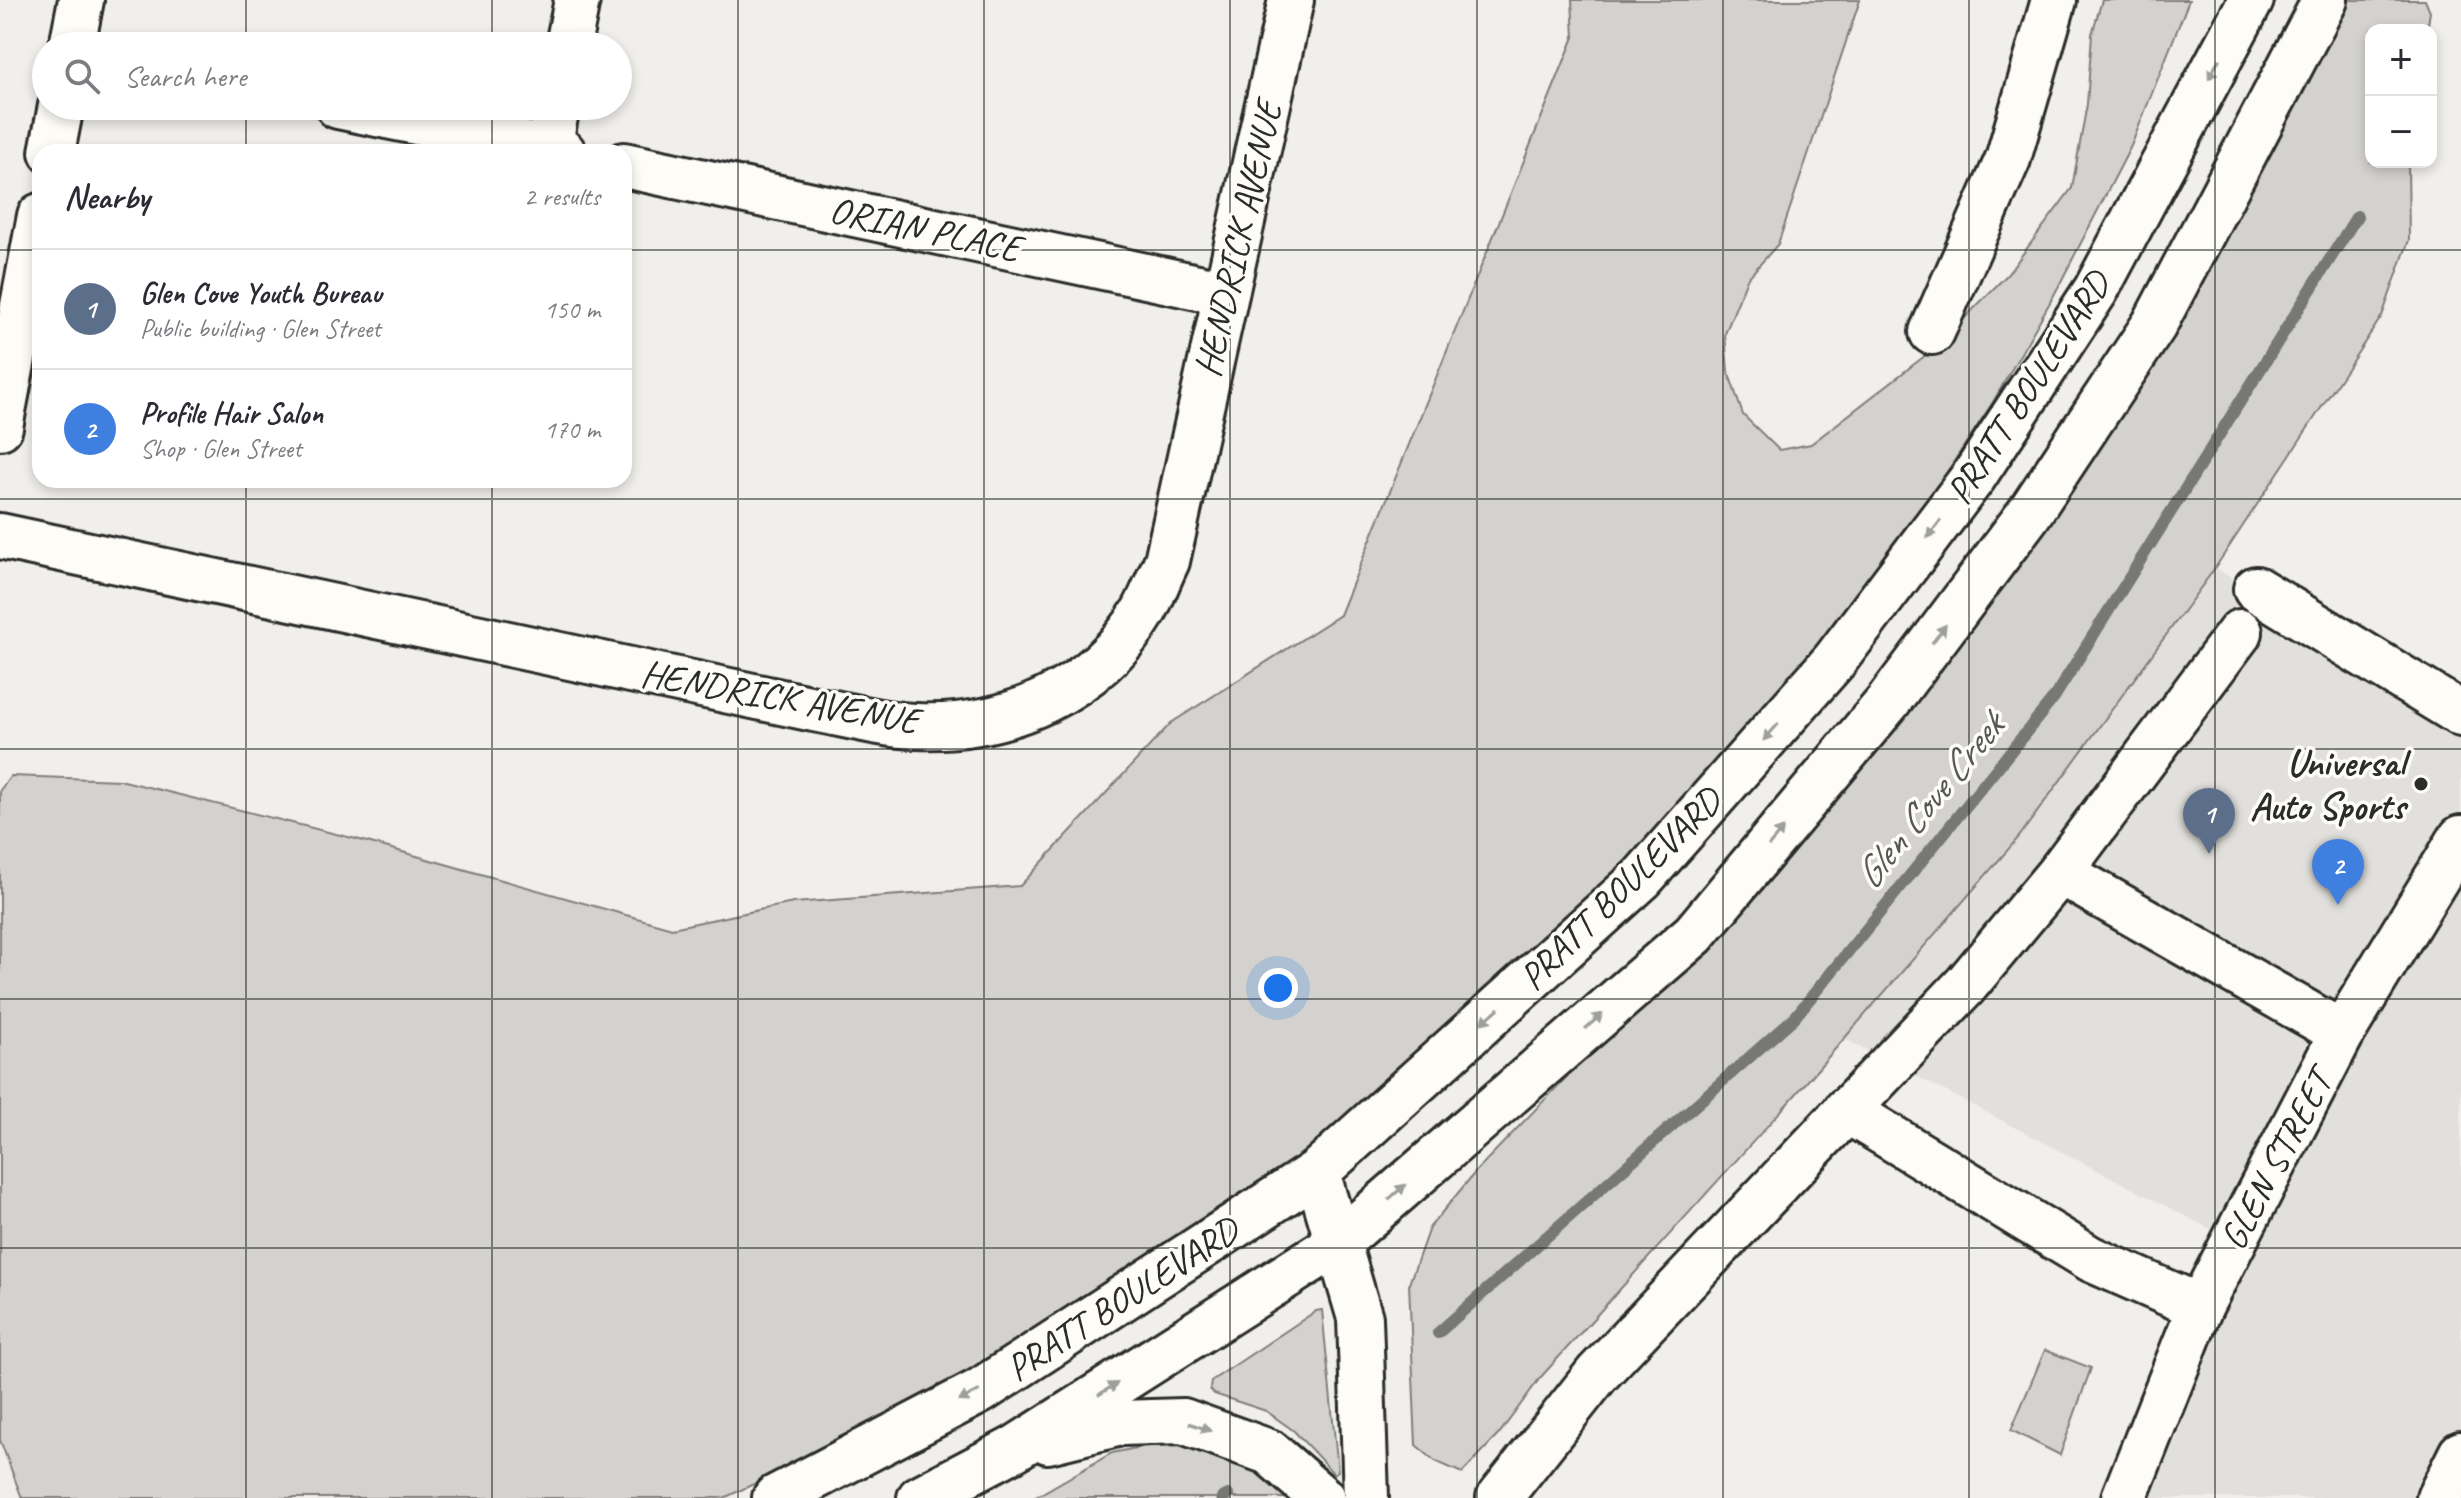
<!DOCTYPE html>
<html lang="en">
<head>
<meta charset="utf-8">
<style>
  body { margin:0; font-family:Caveat,sans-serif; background:#f7f7f7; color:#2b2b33 }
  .controls { position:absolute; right:24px; top:24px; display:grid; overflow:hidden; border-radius:16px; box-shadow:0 4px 12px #0003 }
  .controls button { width:72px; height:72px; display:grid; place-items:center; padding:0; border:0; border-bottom:2px solid #e1e1e2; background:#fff; color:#2b2b33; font:40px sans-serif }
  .you { position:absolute; left:1278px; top:988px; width:28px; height:28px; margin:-20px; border:6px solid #fff; border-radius:50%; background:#1a73e8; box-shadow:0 0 0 12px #1a73e833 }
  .badge { display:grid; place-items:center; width:52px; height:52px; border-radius:50%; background:#2b2b2b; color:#fff; font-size:26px; font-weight:700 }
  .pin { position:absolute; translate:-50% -66px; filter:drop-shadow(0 2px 4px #0008) }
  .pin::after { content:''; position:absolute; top:42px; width:28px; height:24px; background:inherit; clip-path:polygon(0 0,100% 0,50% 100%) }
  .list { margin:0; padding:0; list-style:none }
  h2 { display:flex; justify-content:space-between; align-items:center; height:104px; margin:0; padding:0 32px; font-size:34px }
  h2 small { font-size:26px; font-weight:400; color:#7c7c81 }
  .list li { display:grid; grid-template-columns:52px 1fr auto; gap:24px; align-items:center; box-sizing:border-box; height:120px; padding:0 32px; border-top:2px solid #e1e1e2 }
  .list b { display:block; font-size:30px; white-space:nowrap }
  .list p { margin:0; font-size:26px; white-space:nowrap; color:#7c7c81 }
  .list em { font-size:26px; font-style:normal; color:#7c7c81 }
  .icon { flex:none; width:44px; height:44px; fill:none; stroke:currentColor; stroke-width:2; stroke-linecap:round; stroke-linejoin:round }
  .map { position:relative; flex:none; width:2461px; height:1498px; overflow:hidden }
  .search { position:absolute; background:#fff; box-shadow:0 4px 12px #0003; left:32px; top:32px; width:600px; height:88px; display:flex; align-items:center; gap:20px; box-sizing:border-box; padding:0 28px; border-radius:44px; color:#7c7c81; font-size:30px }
  .panel { position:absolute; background:#fff; box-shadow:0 4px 12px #0003; left:32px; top:144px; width:600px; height:344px; border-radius:24px }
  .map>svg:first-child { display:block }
</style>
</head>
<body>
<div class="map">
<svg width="2461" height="1498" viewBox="0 0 2461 1498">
  <rect width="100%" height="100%" fill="#f0efeb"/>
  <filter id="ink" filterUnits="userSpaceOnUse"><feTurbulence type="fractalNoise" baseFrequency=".0125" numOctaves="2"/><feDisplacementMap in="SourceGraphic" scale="16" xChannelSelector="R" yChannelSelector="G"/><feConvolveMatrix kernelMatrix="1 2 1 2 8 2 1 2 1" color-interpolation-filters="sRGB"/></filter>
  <g filter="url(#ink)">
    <!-- built -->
    <polygon fill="#e1e0dc" points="2215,568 2461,717 2461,1454 2439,1498 2135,1498 2239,1244 1845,1039 2019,837"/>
    <!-- green -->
    <g fill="#d3d2cf" stroke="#7f7e7d" stroke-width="2">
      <polygon points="1572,0 1860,0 1778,244 1747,279 1725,334 1728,371 1743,415 1779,450 1811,444 1935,348 2007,275 2072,188 2087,104 2092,34 2102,0 2189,0 2131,146 2053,297 1993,402 1877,578 1594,906 1314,1148 1171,1248 873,1428 724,1498 22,1498 0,1440 0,790 11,776 120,780 360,840 672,928 793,903 1020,886 1171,723 1340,615 1574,37"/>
      <polygon points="2335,0 2425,0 2430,12 2427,30 2371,30 2371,162 2408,162 2409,240 2382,316 2215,568 2019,837 1797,1093 1540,1378 1499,1434 1462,1473 1435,1461 1416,1445 1409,1284 1429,1228 1477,1170 1698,941 2070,461"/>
      <polygon points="1322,1310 1338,1471 1334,1474 1294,1431 1266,1411 1214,1394 1210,1389 1211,1381 1316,1311"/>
      <polygon points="2045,1350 2091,1368 2060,1455 2011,1430"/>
      <polygon points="1185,1438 1246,1461 1291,1498 1034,1498 1112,1453"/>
    </g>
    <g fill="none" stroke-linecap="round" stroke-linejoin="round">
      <!-- stream -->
      <g stroke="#777775" stroke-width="12">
        <polyline points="1438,1333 1795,1017 2053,699 2357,216"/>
        <polyline points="1222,1498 1228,1495"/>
      </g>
      <!-- minor casing -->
      <g stroke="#2b2b2b" stroke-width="50">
        <g id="minor">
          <polyline points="72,46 81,0"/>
          <polyline points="568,46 577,0"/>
          <polyline points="338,106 563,152"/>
          <polyline points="549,149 557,106"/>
          <polyline points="52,152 61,106"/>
          <polyline points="624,165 1226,293"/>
          <polyline points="1932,332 2008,159 2054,0"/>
          <polyline points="0,427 40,216"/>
          <path d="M0,536L814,709C847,715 883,725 916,726C1007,730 1096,691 1144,611C1153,595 1159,577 1167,561L1291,0"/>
          <polyline points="2256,589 2461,714"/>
          <polyline points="2060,872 2240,632"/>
          <polyline points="1846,1110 2091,1259 2200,1307"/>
          <polyline points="1499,1498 1597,1374 1965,986 2060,872 2342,1033"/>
          <polyline points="2439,1498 2461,1454"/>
        </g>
      </g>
      <!-- major casing -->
      <g stroke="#2b2b2b" stroke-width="50">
        <g id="major">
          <polyline points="1317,1172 1360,1318 1366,1498"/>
          <polyline points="1048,1441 1121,1423 1183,1421 1269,1452 1322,1498"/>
          <polyline points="775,1498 980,1391 1317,1172 1642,878 1835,660 1974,476 2096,290 2251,0"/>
          <polyline points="920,1498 1014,1449 1338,1243 1694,934 1887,703 2028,515 2154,325 2325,0"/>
          <polyline points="2124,1498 2200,1307 2342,1033 2461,838"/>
        </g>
      </g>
      <!-- minor -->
      <use href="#minor" stroke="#fdfcf7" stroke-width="44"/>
      <!-- major -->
      <use href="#major" stroke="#fdfcf7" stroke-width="44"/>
    </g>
    <!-- one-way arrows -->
    <defs><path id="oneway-solid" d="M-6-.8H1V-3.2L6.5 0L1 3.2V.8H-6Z" transform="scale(2)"/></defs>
    <g fill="#9e9e9b">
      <use href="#oneway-solid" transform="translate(2214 69) rotate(118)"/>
      <use href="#oneway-solid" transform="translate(1934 529) rotate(127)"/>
      <use href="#oneway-solid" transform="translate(1939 634) rotate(-53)"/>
      <use href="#oneway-solid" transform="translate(1771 732) rotate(132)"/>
      <use href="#oneway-solid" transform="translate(1776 837) rotate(-50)"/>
      <use href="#oneway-solid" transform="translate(1490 1016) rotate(138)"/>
      <use href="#oneway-solid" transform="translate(1594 1021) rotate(-41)"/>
      <use href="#oneway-solid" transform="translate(1397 1192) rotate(-41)"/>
      <use href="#oneway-solid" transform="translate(1108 1389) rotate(-32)"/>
      <use href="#oneway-solid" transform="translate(969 1396) rotate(152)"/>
      <use href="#oneway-solid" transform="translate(1200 1427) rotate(20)"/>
    </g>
  </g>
  <!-- grid -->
  <path fill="none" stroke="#2b2b2b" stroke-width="2" stroke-opacity="0.55" d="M246,0V46M492,0V46M738,0V1498M984,0V1498M1230,0V1498M1477,0V1498M1723,0V1498M1969,0V1498M2215,0V1498M246,106V152M492,106V152M0,250H40M624,250H2461M246,480V1498M492,480V1498M0,499H2461M0,749H2461M0,999H2461M0,1248H2461"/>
  <!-- markers -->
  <circle fill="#2b2b2b" stroke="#fdfcf7" stroke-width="3" cx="2421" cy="784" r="8"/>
  <g text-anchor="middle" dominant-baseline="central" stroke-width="7" stroke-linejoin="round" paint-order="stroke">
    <!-- street labels -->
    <g font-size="38" fill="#2b2b2b" stroke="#fdfcf7">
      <text transform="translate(925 229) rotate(12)">ORIAN PLACE</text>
      <text transform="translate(1238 239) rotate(-77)">HENDRICK AVENUE</text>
      <text transform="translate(2028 388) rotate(-57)">PRATT BOULEVARD</text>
      <text transform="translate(780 697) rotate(10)">HENDRICK AVENUE</text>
      <text transform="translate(1620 889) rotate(-45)">PRATT BOULEVARD</text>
      <text transform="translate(2276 1160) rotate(-62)">GLEN STREET</text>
      <text transform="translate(1122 1299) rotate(-33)">PRATT BOULEVARD</text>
    </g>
    <!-- poi labels -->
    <g font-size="38" font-weight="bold" fill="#2b2b2b" stroke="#fdfcf7" text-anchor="end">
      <text x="2405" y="762">Universal<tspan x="2405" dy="44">Auto Sports</tspan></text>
    </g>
    <!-- water labels -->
    <g font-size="40" font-style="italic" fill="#575756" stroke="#fdfcf7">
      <text transform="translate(1929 801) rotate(-51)">Glen Cove Creek</text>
    </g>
  </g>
</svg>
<div class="controls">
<button>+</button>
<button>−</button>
</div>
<div class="you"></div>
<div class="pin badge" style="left:2209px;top:854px;background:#5c6f8a">1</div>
<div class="pin badge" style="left:2338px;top:905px;background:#3f7fe0">2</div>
<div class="search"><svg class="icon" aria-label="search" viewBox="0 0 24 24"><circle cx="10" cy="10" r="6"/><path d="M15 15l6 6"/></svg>Search here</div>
<section class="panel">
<h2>Nearby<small>2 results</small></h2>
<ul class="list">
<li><span class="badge" style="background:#5c6f8a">1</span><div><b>Glen Cove Youth Bureau</b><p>Public building · Glen Street</p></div><em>150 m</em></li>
<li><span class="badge" style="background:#3f7fe0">2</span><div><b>Profile Hair Salon</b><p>Shop · Glen Street</p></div><em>170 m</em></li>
</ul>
</section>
</div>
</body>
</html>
